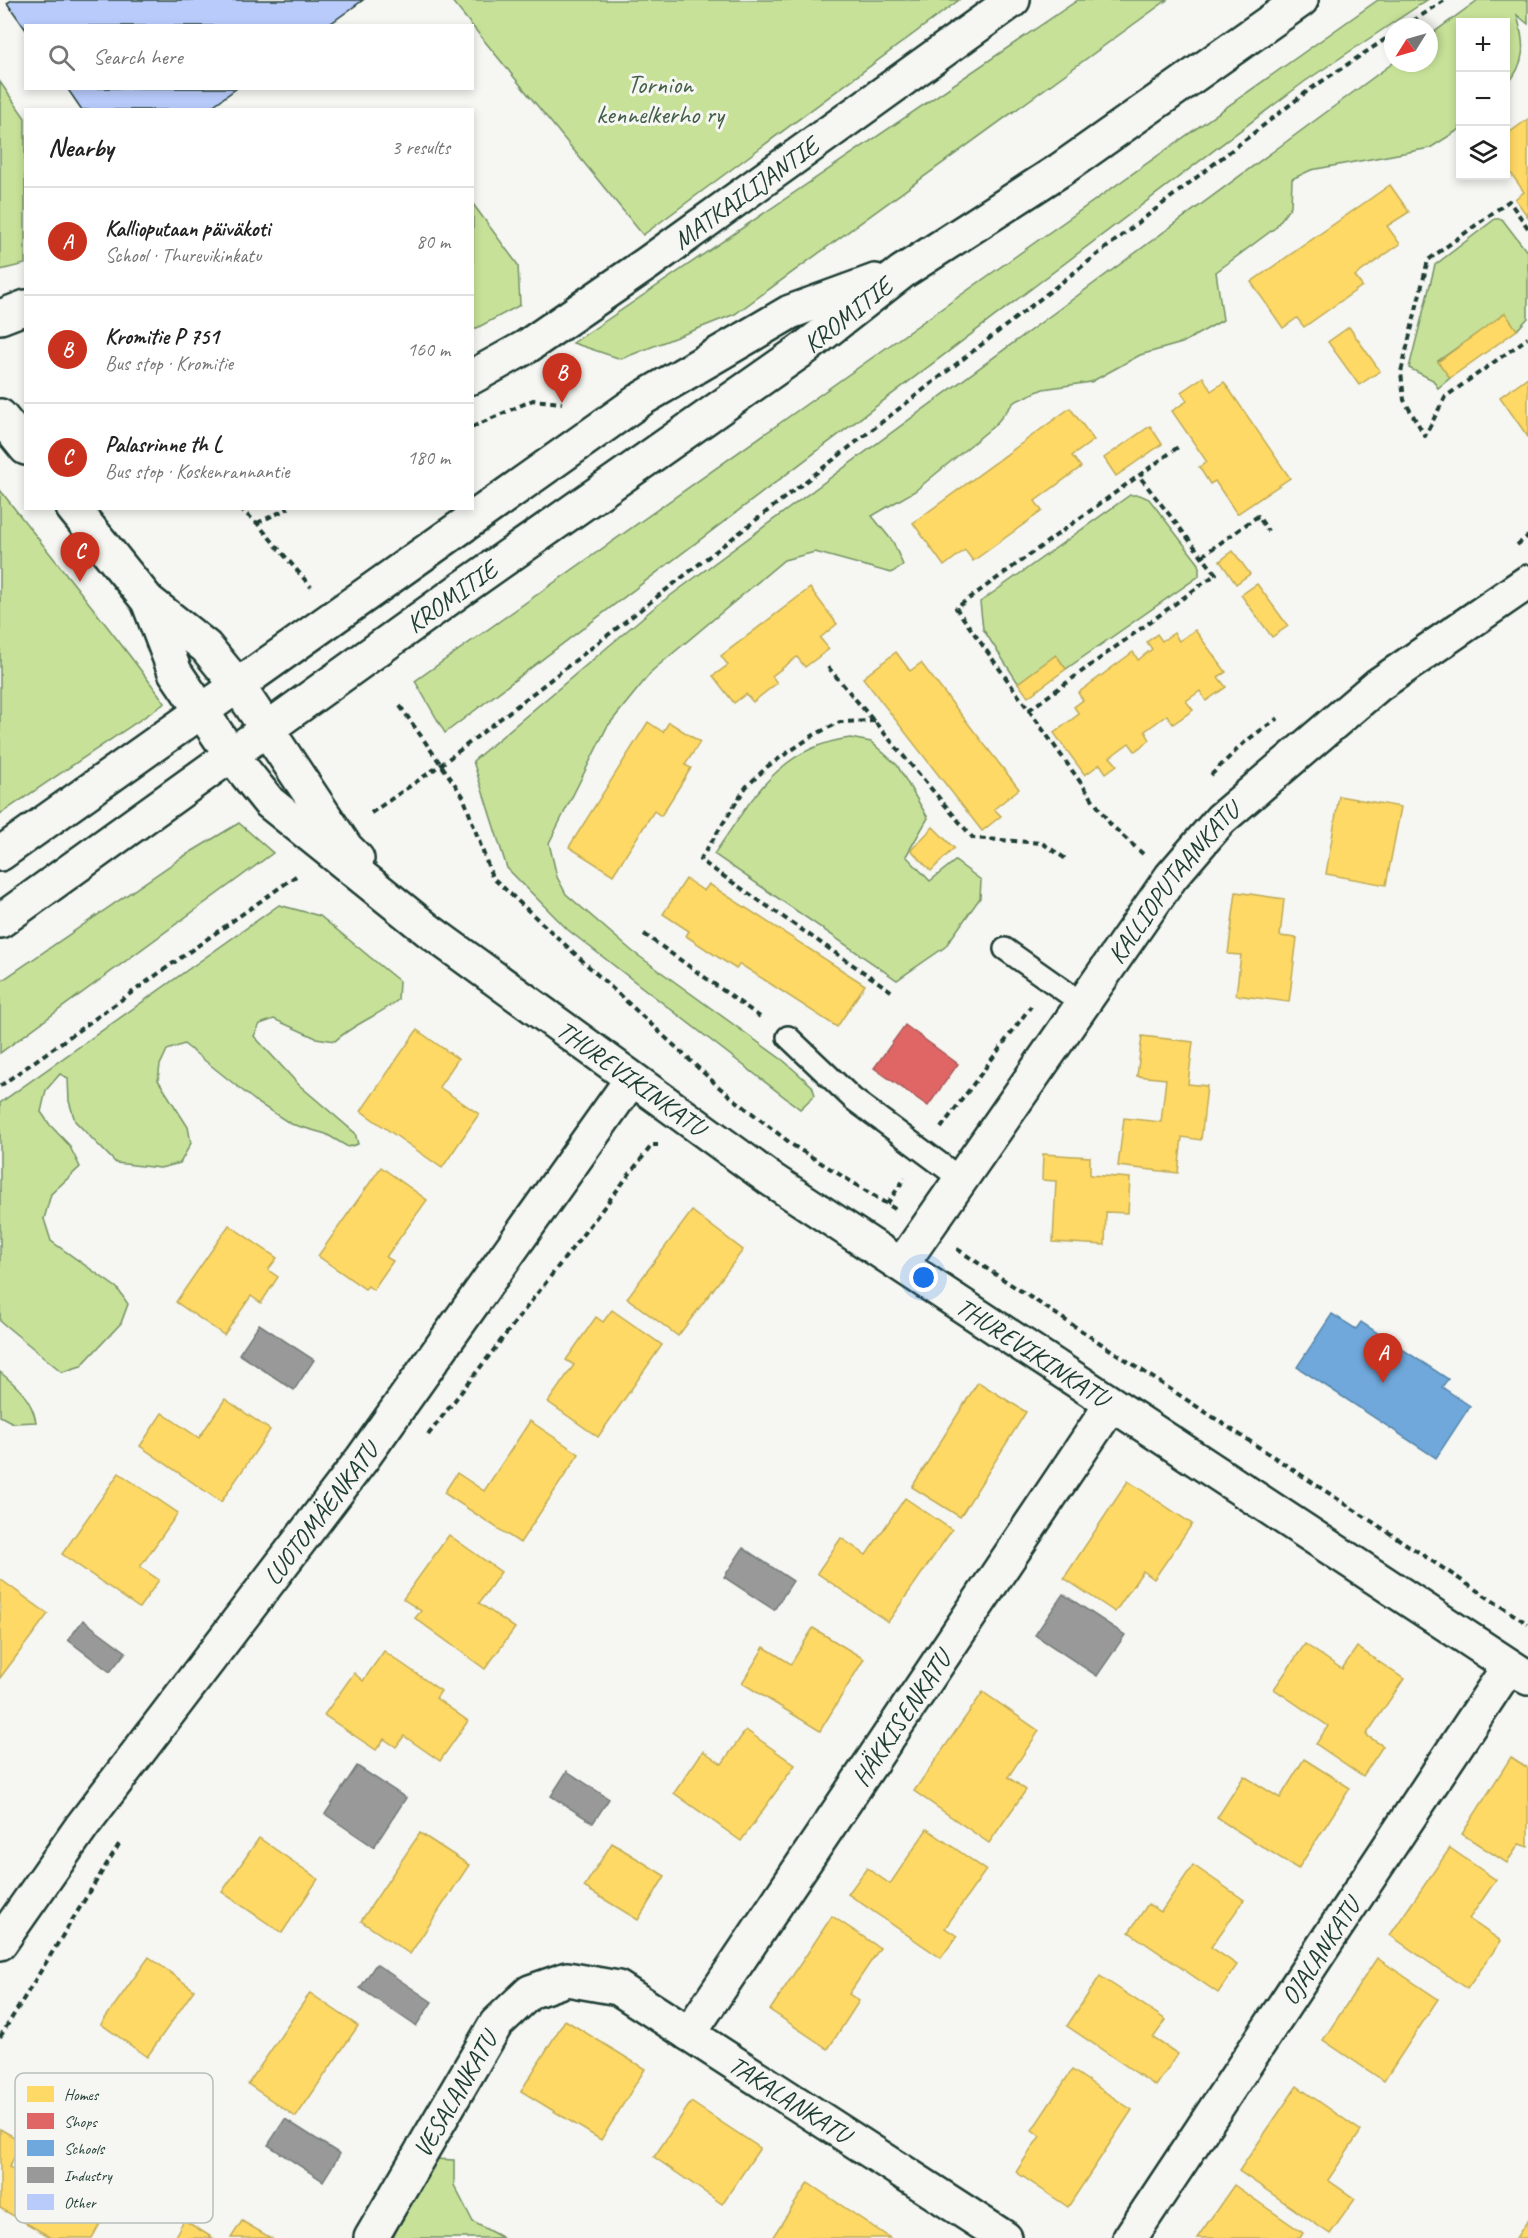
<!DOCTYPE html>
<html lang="en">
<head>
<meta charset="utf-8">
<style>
  body { margin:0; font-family:Caveat,sans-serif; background:#f2f2f2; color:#222 }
  .controls { position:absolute; right:18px; top:18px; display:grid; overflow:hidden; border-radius:0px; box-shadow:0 3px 9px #0003 }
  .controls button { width:54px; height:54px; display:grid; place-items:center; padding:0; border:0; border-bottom:2px solid #e0e0e0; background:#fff; color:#222; font:30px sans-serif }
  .compass { position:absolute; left:1384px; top:18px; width:54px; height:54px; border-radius:50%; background:#fff; box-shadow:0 3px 9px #0003; rotate:233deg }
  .you { position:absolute; left:924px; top:1278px; width:21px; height:21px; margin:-15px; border:4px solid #fff; border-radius:50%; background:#1a73e8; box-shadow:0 0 0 9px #1a73e833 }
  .badge { display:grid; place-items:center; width:39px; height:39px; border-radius:50%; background:#c8321e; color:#fff; font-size:20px; font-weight:700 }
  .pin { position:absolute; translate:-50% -50px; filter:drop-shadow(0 2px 3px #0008) }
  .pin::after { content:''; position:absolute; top:32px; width:21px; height:18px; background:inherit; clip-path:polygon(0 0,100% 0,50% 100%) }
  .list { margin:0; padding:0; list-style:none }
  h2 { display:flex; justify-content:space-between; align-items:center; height:78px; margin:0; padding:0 24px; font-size:26px }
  h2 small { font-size:20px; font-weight:400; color:#767676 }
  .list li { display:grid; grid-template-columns:39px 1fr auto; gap:18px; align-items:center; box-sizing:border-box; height:108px; padding:0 24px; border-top:2px solid #e0e0e0 }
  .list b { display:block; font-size:22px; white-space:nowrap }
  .list p { margin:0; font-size:20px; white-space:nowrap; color:#767676 }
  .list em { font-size:20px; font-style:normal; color:#767676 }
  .icon { flex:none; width:33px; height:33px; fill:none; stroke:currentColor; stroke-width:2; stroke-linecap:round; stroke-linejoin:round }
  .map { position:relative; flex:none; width:1528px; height:2238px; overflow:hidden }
  .search { position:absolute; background:#fff; box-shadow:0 3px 9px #0003; left:24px; top:24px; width:450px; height:66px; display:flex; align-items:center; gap:15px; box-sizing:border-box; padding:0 21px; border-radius:0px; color:#767676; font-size:22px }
  .panel { position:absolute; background:#fff; box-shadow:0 3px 9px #0003; left:24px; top:108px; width:450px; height:402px; border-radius:0px }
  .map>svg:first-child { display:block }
</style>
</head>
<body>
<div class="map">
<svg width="1528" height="2238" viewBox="0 0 1528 2238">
  <rect width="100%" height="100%" fill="#f6f6f2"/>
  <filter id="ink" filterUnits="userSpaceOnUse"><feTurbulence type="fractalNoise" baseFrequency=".0167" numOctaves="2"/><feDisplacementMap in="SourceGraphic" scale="12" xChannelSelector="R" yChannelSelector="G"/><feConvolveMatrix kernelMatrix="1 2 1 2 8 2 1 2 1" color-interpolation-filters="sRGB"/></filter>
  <g filter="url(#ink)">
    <!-- green -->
    <g fill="#c7e298" stroke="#739066" stroke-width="1.5">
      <polygon points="451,0 959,0 643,235"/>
      <polygon points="1078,0 1167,0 735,314 621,359 573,343"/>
      <polygon points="1378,0 1427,0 1304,82 445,733 415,681"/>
      <path d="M1478,0H1528V24L1517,15C1525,45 1527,62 1506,86V22H1460V129L1430,148L1311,170L1292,179L1291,206L1275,228L1216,272L1223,320L1182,343L1140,355L1091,382L1043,389L1014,402L995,425L915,491L872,516L893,542L903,565L891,573L815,552L784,560L653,670L607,727L549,843L557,877L566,894L632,951L784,1061L812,1086L815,1095L800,1109L568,930L507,868L473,761L655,607L1393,63H1429V36Z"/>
      <polygon points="0,82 25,118 25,264 0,270"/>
      <polygon points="473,204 518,265 520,305 473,330"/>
      <polygon points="1495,219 1502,219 1528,253 1528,318 1517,330 1505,314 1438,361 1450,378 1438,388 1433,380 1409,368 1435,265"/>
      <path d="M0,490C55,561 112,630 165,703L0,814Z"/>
      <polygon points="1130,495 1140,495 1149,499 1199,564 1199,576 1066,669 1056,655 1018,683 983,629 980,602"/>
      <path d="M850,738L871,742L897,765L928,818L906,856L930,881L955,861L981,880L980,898L945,947L897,980L714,854C752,800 778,747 850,738Z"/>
      <polygon points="239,823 273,853 0,1053 0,982 181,858"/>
      <path d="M279,905L320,916L399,981L398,1000C378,1016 353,1024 335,1041L316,1038L274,1019L260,1024L254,1036L299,1085L355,1133L358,1144L348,1147L326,1134L291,1124L258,1103L184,1044L167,1050L160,1065L158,1080L188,1127L191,1143L180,1163L160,1168L116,1163L75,1121L69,1101L68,1078L60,1074L46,1090L41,1112L50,1125L69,1145L80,1167L51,1194L44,1219L51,1241L117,1288L128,1304L121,1323L81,1366L62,1372L0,1321V1103Z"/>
      <path d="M0,1372C17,1386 32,1399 36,1422L13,1423L0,1416Z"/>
      <polygon points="434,2159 454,2160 454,2185 473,2222 503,2238 393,2238 420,2177"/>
    </g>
    <!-- homes -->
    <g fill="#ffd966" stroke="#bcaa57" stroke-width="1.5">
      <polygon points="1528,119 1528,217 1515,199 1524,192 1506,166 1506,158 1510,155 1506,149 1506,135"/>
      <polygon points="1390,185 1409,212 1387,226 1400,244 1355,276 1362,286 1304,327 1297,318 1283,328 1251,282"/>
      <polygon points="1505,313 1517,330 1450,378 1438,362"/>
      <polygon points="1349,327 1380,371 1359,385 1328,342"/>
      <polygon points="1203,377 1211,391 1224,382 1290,478 1237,514 1215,481 1210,484 1199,467 1207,462 1172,411 1187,401 1181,392"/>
      <polygon points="1528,377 1528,437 1500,397"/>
      <polygon points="1070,408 1094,440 1072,456 1081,467 1035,501 1042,511 973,561 965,550 944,566 913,523"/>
      <polygon points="1150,426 1162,444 1116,476 1104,458"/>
      <polygon points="1233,551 1250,574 1236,584 1220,561"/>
      <polygon points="1257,584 1288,626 1272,637 1241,595"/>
      <polygon points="810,588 837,624 820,638 829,649 805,667 797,657 772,676 777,683 753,702 746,694 734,703 713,676 728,665 721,656"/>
      <polygon points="1195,630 1226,672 1218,677 1226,687 1206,701 1200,691 1186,701 1193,710 1173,724 1167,715 1145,731 1150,740 1135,751 1129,743 1110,757 1117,765 1106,773 1100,764 1085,775 1054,733 1079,714 1074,707 1083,700 1078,693 1133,652 1138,660 1152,649 1147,642 1157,634 1162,641 1174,633 1179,641"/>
      <polygon points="896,652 910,671 921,663 1019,789 994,809 1001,816 982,831 863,678"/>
      <polygon points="1056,655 1066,669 1028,697 1018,683"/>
      <polygon points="648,722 663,732 669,722 700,742 685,765 691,768 661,816 654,811 613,875 569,847"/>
      <polygon points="1339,796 1401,807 1386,885 1326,874"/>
      <polygon points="933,827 954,848 931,871 911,850"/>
      <polygon points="686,879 704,891 709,884 865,985 837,1027 740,964 736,969 686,936 689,931 663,914"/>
      <polygon points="1236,892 1284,899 1280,936 1297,938 1289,1002 1236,995 1241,955 1228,954"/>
      <polygon points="417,1030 458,1059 439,1087 479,1114 442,1168 361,1111"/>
      <polygon points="1142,1036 1193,1042 1188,1084 1207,1086 1201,1140 1182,1137 1178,1173 1118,1166 1124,1118 1161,1122 1166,1079 1137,1076"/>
      <polygon points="1043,1154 1090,1157 1090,1175 1130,1178 1128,1213 1106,1212 1105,1245 1053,1242 1056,1181 1042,1180"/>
      <polygon points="381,1167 427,1200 386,1257 393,1261 373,1290 368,1286 365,1289 318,1256"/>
      <polygon points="692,1211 743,1250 678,1336 627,1298"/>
      <polygon points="229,1225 277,1258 268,1270 278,1277 261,1303 251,1296 224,1335 176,1302"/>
      <polygon points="612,1310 662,1345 598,1437 548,1402 574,1365 566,1360 596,1317 603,1322"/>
      <polygon points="978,1382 1026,1412 960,1517 912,1487"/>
      <polygon points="225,1399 270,1430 221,1502 140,1446 162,1413 199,1438"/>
      <polygon points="530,1421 579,1454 520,1543 444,1493 457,1473 484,1491"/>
      <polygon points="119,1473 178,1513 140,1567 159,1580 139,1608 62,1554"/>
      <polygon points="1128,1481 1192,1524 1154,1579 1143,1571 1115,1612 1064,1578"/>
      <polygon points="905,1498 952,1530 888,1622 817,1573 841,1538 866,1555"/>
      <polygon points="449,1535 501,1572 479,1603 515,1628 485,1669 415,1618 421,1611 403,1599"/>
      <polygon points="0,1579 48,1614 0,1678"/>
      <polygon points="813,1628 864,1659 820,1731 742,1683 764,1647 791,1664"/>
      <polygon points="1305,1644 1342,1669 1357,1647 1404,1679 1366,1735 1383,1746 1363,1776 1316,1744 1328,1726 1274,1689"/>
      <polygon points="384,1651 441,1691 436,1698 468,1721 440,1761 404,1736 396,1747 384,1739 376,1750 324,1715 354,1673 363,1681"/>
      <polygon points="983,1692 1039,1731 1008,1777 1026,1790 989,1843 914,1791"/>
      <polygon points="746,1730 795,1765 741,1841 674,1793 703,1751 722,1764"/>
      <polygon points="1511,1757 1528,1768 1528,1847 1519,1844 1507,1863 1462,1834"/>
      <polygon points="1304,1759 1350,1788 1298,1869 1217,1818 1244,1776 1280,1798"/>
      <polygon points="927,1829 986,1870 945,1928 957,1936 941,1958 848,1894 867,1868 890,1884"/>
      <polygon points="420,1833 469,1865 410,1954 361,1921"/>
      <polygon points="259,1838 318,1879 282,1933 222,1892"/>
      <polygon points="612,1843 665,1876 638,1920 584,1887"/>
      <polygon points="1450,1848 1496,1880 1469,1919 1501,1941 1467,1989 1390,1935"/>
      <polygon points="1193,1865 1244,1900 1211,1947 1237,1965 1218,1993 1129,1932 1148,1904 1161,1912"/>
      <polygon points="832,1916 880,1948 849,1994 859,2001 828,2049 770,2010"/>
      <polygon points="149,1957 194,1990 147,2057 101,2024"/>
      <polygon points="1377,1958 1438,1999 1384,2081 1323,2040"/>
      <polygon points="1100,1976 1166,2020 1153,2038 1178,2054 1156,2086 1067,2026"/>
      <polygon points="310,1993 358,2026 296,2117 248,2084"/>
      <polygon points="565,2020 645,2069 601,2140 521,2091"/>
      <polygon points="1072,2070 1132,2110 1068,2207 1016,2172 1040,2136 1032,2130"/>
      <polygon points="1297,2086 1361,2131 1328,2180 1355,2199 1330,2234 1239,2171"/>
      <polygon points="691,2102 760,2148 722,2204 654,2157"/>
      <polygon points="0,2129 23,2142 9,2167 102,2220 92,2238 52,2238 0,2208"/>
      <polygon points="808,2183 890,2238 772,2238"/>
      <polygon points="1234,2185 1303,2233 1300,2238 1197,2238"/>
      <polygon points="184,2220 213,2238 174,2238"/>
      <polygon points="1528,2220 1528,2238 1516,2238"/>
      <polygon points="242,2221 271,2238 231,2238"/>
    </g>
    <!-- shops -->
    <polygon fill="#e06666" stroke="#a65a57" stroke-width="1.5" points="905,1025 958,1064 928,1106 874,1068"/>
    <!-- schools -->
    <polygon fill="#6fa8dc" stroke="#5788aa" stroke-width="1.5" points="1332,1314 1356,1329 1361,1322 1448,1379 1442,1387 1470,1406 1436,1458 1297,1367"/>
    <!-- industry -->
    <g fill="#999" stroke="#747d7b" stroke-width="1.5">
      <polygon points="259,1324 314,1360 294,1390 239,1354"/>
      <polygon points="743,1548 793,1581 774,1610 724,1577"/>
      <polygon points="1063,1594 1125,1635 1097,1676 1035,1635"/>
      <polygon points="83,1620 126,1652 110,1672 68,1640"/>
      <polygon points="357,1766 406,1798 374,1847 325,1814"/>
      <polygon points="567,1771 609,1799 593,1823 551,1796"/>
      <polygon points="376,1964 432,2002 416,2026 360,1988"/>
      <polygon points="285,2119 340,2154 323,2181 268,2145"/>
    </g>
    <!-- building -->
    <g fill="#b8cbfb" stroke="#1f3d34" stroke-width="1.5">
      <polygon points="12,0 363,0 327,26 26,26 26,30 7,3"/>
      <polygon points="67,88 237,88 207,110 82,110"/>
    </g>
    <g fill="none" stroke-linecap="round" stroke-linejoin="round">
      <!-- service casing -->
      <g stroke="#1f3d34" stroke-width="26">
        <g id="service">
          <polyline points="1005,949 1083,1004"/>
          <polyline points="788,1037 853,1099 962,1180"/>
        </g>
      </g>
      <!-- minor casing -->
      <g stroke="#1f3d34" stroke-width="38">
        <g id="minor">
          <polyline points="0,317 26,307"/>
          <path id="s1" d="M472,377L526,347L648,263L1013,0"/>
          <polyline points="0,416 26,448"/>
          <polyline points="73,508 148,601 206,647 238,686 346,848 357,859"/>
          <path id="s2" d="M148,601L175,672L232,756L269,802L428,930L769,1178L1528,1678"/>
          <path id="s3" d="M902,1264L1171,877L1221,819L1378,685L1528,582"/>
          <path id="s4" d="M0,1943L82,1826L362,1459L631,1080"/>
          <path id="s5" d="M689,2034L1111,1405"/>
          <path id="s6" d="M371,2238L496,2024L530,1992L567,1979L618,1988L1005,2238"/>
          <path id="s7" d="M1130,2238L1509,1666"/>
        </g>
      </g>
      <!-- secondary casing -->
      <g stroke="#1f3d34" stroke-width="38">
        <g id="secondary">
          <polyline points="0,854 643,398 790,312 875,281"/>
          <path id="s8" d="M0,921L463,588L805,348L902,272L1060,170L1301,0"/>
        </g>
      </g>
      <!-- path -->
      <g stroke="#1f3d34" stroke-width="4" stroke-dasharray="6 4.5" stroke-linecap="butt">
        <polyline points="1404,27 1445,0"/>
        <polyline points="1528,228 1509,201 1428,260 1401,372 1404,400 1425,436 1445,397 1528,338"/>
        <polyline points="472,427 533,400 562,403"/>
        <polyline points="239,508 257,523 311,587"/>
        <polyline points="257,523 289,508"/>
        <polyline points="1517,545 1528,536"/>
        <polyline points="1202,556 1258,516 1268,531"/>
        <polyline points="828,667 973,838 1042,843 1066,859"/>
        <polyline points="400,706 463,796 492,877 720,1088 794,1146 895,1209"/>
        <polyline points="1029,710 1216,574 1139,476"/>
        <polyline points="875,721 840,722 814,735 768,766 746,787 700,860 894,993"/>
        <polyline points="1211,775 1246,741 1278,718"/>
        <polyline points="371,813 442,764 1309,90 1393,34"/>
        <polyline points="1143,854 1111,825 956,608 1181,445"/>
        <polyline points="644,934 763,1019"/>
        <polyline points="0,1086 296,876"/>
        <polyline points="941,1128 1031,1006"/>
        <polyline points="887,1204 905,1178"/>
        <polyline points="957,1249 1528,1624"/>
        <polyline points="428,1435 652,1145 658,1145"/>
        <polyline points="0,2037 121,1841"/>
      </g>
      <!-- service -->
      <use href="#service" stroke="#f6f6f2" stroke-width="21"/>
      <!-- minor -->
      <use href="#minor" stroke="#f6f6f2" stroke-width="33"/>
      <!-- secondary -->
      <use href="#secondary" stroke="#f6f6f2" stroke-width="33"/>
    </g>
  </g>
  <g text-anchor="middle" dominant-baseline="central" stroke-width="6" stroke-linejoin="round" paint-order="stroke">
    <!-- park labels -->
    <g font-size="26" fill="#415e48" stroke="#f6f6f2">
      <text x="660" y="84">Tornion<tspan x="660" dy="30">kennelkerho ry</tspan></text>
    </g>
    <!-- street labels -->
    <g font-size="26" fill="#1f3d34" stroke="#f6f6f2">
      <text stroke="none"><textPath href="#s1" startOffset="330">MATKAILIJANTIE</textPath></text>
      <text stroke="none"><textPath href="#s8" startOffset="1042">KROMITIE</textPath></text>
      <text stroke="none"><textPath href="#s8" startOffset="556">KROMITIE</textPath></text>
      <text stroke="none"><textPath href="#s3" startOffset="468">KALLIOPUTAANKATU</textPath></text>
      <text stroke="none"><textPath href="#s2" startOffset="692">THUREVIKINKATU</textPath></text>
      <text stroke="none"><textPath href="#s2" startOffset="1178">THUREVIKINKATU</textPath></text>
      <text stroke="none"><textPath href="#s4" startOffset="536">LUOTOMÄENKATU</textPath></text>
      <text stroke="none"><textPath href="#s5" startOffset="380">HÄKKISENKATU</textPath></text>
      <text stroke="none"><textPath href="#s7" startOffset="344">OJALANKATU</textPath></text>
      <text stroke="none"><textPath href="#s6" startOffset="166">VESALANKATU</textPath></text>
      <text stroke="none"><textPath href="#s6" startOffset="590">TAKALANKATU</textPath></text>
    </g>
  </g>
  <!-- legend -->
  <rect x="15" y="2073" width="198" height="150" rx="9" fill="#f6f6f2" stroke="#b6beb9" stroke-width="1.5"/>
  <rect x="27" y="2086" width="27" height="16" fill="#ffd966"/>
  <rect x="27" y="2113" width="27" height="16" fill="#e06666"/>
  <rect x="27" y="2140" width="27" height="16" fill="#6fa8dc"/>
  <rect x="27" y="2167" width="27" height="16" fill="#999"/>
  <rect x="27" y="2194" width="27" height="16" fill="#b8cbfb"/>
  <g font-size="16" fill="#1f3d34">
    <text x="64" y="2100">Homes</text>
    <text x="64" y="2127">Shops</text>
    <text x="64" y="2154">Schools</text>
    <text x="64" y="2181">Industry</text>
    <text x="64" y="2208">Other</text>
  </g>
</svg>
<div class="controls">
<button>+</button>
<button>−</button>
<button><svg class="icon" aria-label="layers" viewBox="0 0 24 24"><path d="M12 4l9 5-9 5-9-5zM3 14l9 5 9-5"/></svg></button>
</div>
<svg class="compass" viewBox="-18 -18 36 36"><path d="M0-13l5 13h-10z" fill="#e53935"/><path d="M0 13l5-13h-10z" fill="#767676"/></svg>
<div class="you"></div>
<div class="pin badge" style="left:1383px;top:1383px">A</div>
<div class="pin badge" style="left:562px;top:403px">B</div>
<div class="pin badge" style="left:80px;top:582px">C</div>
<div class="search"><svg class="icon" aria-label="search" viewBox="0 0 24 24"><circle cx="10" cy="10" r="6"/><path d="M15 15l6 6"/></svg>Search here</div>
<section class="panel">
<h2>Nearby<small>3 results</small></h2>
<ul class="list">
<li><span class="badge">A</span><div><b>Kallioputaan päiväkoti</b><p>School · Thurevikinkatu</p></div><em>80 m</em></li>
<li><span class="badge">B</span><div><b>Kromitie P 751</b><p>Bus stop · Kromitie</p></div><em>160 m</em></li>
<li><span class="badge">C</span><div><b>Palasrinne th L</b><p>Bus stop · Koskenrannantie</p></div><em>180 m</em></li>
</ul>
</section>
</div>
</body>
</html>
